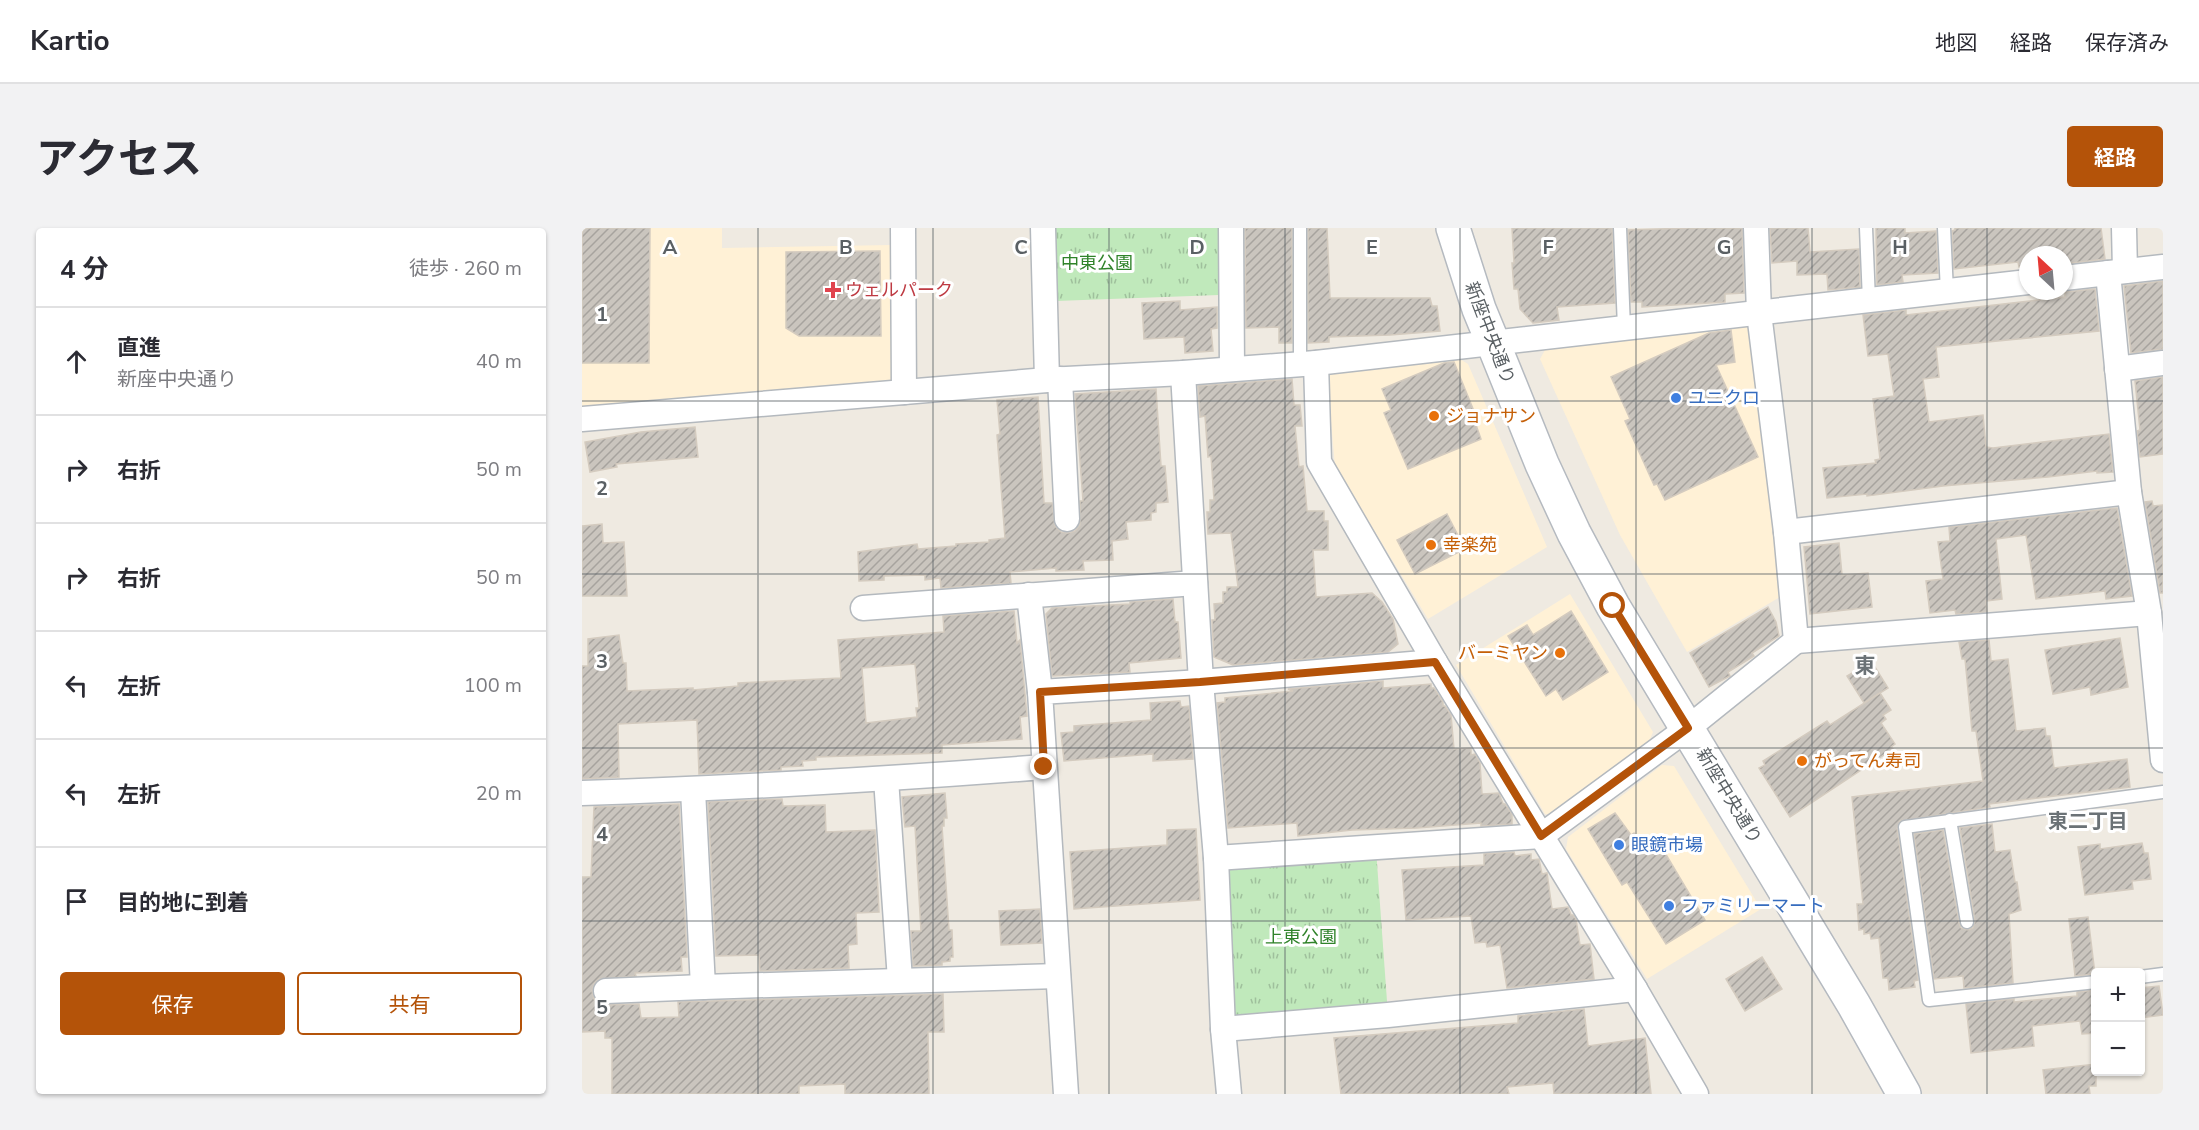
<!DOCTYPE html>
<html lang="ja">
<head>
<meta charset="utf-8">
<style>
  body { margin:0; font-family:"Nunito Sans","Noto Sans JP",sans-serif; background:#f2f2f3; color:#2b2b33 }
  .controls { position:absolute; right:18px; bottom:18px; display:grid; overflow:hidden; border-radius:6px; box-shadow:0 2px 4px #0004 }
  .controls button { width:54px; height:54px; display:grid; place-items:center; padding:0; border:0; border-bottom:2px solid #e1e1e2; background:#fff; color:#2b2b33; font:30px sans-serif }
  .compass { position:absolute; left:1437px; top:18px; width:54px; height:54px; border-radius:50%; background:#fff; box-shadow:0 2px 4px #0004; rotate:334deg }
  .stop { position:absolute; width:18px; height:18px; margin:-14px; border:4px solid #b45309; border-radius:50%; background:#fff }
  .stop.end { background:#b45309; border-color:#fff; box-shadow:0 2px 6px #0008 }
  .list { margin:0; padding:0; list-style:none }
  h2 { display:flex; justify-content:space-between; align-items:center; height:78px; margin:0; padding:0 24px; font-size:26px }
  h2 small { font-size:20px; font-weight:400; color:#7c7c81 }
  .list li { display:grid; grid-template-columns:39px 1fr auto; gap:18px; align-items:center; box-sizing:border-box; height:108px; padding:0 24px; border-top:2px solid #e1e1e2 }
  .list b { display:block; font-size:22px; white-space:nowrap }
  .list p { margin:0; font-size:20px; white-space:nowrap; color:#7c7c81 }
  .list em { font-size:20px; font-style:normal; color:#7c7c81 }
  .actions { display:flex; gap:12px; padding:18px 24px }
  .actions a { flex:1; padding:14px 0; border:2px solid #b45309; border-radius:6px; text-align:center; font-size:21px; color:#b45309 }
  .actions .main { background:#b45309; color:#fff }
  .icon { flex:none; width:33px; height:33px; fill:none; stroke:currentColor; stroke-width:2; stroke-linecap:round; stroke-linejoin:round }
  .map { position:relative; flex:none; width:1581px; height:866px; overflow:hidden; border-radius:6px }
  header { display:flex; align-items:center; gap:36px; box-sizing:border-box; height:84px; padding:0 30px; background:#fff; border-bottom:2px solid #e1e1e2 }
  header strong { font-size:28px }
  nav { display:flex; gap:33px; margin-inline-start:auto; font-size:21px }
  .intro { display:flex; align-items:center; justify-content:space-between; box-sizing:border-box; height:144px; padding:0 36px }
  h1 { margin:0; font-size:42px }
  .button { padding:15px 27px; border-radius:6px; background:#b45309; color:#fff; font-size:21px; font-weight:700 }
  main { display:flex; gap:36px; padding:0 36px }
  aside { flex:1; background:#fff; border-radius:6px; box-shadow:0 2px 4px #0004 }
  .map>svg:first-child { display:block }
</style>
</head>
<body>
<header>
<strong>Kartio</strong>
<nav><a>地図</a><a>経路</a><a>保存済み</a></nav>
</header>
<div class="intro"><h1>アクセス</h1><a class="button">経路</a></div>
<main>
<aside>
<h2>4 分<small>徒歩 · 260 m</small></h2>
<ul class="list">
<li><svg class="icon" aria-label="ahead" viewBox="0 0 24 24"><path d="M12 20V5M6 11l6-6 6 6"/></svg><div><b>直進</b><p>新座中央通り</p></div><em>40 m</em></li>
<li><svg class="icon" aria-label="right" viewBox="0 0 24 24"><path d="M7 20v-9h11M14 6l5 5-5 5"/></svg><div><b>右折</b></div><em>50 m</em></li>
<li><svg class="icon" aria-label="right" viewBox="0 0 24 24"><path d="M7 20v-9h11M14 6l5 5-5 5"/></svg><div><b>右折</b></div><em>50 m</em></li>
<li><svg class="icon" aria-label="left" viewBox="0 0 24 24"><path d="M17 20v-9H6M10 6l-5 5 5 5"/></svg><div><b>左折</b></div><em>100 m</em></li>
<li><svg class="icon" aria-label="left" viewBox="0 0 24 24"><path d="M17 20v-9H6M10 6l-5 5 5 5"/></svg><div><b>左折</b></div><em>20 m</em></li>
<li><svg class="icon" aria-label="arrive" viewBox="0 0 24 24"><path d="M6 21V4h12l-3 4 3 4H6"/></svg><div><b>目的地に到着</b></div></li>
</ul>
<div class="actions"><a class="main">保存</a><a>共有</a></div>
</aside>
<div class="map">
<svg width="1581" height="866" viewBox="0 0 1581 866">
  <defs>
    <pattern id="park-tufts" width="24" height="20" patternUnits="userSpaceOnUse" patternTransform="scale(1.5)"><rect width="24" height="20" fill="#c0e9bb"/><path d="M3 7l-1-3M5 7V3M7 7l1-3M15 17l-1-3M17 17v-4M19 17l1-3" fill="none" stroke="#9fc09c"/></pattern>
    <pattern id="building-hatch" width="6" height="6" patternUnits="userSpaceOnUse" patternTransform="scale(1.5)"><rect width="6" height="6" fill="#cac5be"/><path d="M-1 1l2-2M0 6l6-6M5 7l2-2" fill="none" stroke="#a7a39e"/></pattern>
  </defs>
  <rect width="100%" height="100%" fill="#efeae1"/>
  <!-- commercial -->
  <g fill="#fff1d6">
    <polygon points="0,0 140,0 140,20 310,17 314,147 304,156 0,178"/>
    <polygon points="1164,97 1174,105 1198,369 1105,424 1038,307 958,131 963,122"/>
    <polygon points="873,128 886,136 965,319 846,391 753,238 745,149 754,139"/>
    <polygon points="988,366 1071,504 1066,516 974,588 963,586 874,437"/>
    <polygon points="1080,537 1092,538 1179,681 1065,751 984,621 986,609"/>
  </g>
  <!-- park -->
  <g fill="url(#park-tufts)">
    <polygon points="473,0 636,0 637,67 474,73"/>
    <polygon points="794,621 806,787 641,801 634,630"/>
  </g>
  <!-- building -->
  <g fill="url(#building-hatch)" stroke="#d4cbbf" stroke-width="1.5" fill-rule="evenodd">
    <polygon points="0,0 68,0 67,135 0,135"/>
    <polygon points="663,0 710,0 710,115 697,115 697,99 664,100"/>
    <polygon points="726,0 745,0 748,70 848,70 850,78 855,78 858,103 808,107 747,109 747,114 726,115"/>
    <polygon points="930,0 1030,0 1033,75 975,79 977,92 951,95 938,81 936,61 932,61 930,35 932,35"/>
    <polygon points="1106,0 1160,0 1162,65 1143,66 1143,74 1060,79 1060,74 1049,74 1046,2"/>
    <polygon points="1188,0 1226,0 1228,24 1277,21 1278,59 1246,62 1245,46 1215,47 1215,33 1190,35"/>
    <polygon points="1294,0 1323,0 1323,5 1354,3 1356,45 1320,47 1321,54 1295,57"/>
    <polygon points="1373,0 1519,0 1523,31 1482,36 1482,27 1446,27 1446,38 1437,39 1436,34 1372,41 1370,3 1373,2"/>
    <polygon points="298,23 299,108 217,108 204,100 204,24"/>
    <polygon points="1581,53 1581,121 1549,125 1542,58"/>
    <polygon points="1513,61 1517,103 1354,119 1357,149 1341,151 1347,194 1401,187 1404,219 1411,220 1527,206 1531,244 1515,245 1515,243 1466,249 1361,258 1285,268 1285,266 1245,270 1241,240 1294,235 1293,232 1298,231 1291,171 1312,168 1306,126 1286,128 1281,87 1324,82 1324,87 1483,69 1483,64"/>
    <polygon points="598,73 598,82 635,79 635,100 629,101 631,123 603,125 602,109 562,111 560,75"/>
    <polygon points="1149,102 1153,134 1134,137 1176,229 1083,272 1075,256 1072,257 1043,193 1048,191 1029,149 1127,105"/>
    <polygon points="872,134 896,193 893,194 899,211 826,241 802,185 809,182 800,161 862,135"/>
    <polygon points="1581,149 1581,226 1558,229 1555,203 1558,202 1553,153"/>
    <polygon points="710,151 712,177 718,177 720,198 713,198 717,239 721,238 725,283 742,283 742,293 746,293 746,322 731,322 734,369 790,365 800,374 811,391 816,416 806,424 651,437 632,429 630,392 633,392 632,376 641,375 641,364 645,364 645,359 656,359 649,305 626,306 625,284 628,284 628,272 632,272 629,228 626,229 623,188 618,189 616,158"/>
    <polygon points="574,161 579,238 583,238 586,274 574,275 574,284 569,285 569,292 544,294 546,311 530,313 531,332 501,333 502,342 474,343 474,340 428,344 429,355 359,360 358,350 343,352 343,347 302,348 302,352 277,353 276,324 335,316 336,321 374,318 374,316 407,314 407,312 423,310 415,207 418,206 415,172 456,169 462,275 470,275 473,298 479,304 486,305 493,303 498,297 498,273 501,273 493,166"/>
    <polygon points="113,199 116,229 34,236 35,239 8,244 3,214 59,204"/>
    <polygon points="1570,273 1571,278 1581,277 1581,365 1578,365 1563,274"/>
    <polygon points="1535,280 1550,368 1524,371 1523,363 1454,371 1444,307 1414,311 1420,371 1404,373 1405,384 1374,386 1373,382 1348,385 1344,353 1361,351 1356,314 1368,313 1367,299"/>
    <polygon points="865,286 883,321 833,346 815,312"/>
    <polygon points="20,296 21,315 42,314 45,368 0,368 0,298"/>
    <polygon points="1257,315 1260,347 1286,345 1290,379 1228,386 1222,319"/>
    <polygon points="591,371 593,394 596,394 599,430 547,435 548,444 470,448 464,386 470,380 548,376 548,374"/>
    <polygon points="1186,379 1194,394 1197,408 1170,425 1172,428 1146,444 1148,448 1127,459 1108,425"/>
    <path d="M432,383L435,415L438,412L445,488L438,489L440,511L360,517V525L234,529V532L220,533L221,538L199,539V542L117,546L115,492L36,496L37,549L0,551V438H6V411L37,407L41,435H44L45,463L111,460V462L156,458V455L259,450L256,412L362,404L361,388ZM333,436L337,480H334L335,489L284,495L280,440Z"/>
    <polygon points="989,383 1026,444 981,472 974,461 964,468 926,408 945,397 951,407"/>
    <polygon points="1538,410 1546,459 1509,467 1508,459 1471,466 1463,422"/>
    <polygon points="1407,412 1409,433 1426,431 1434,503 1463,500 1464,508 1468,508 1472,540 1545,531 1548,559 1407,576 1408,579 1318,593 1315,600 1336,752 1332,753 1333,759 1307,762 1306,750 1301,750 1297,710 1289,711 1288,705 1282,706 1282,701 1277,702 1275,676 1281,676 1270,569 1401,553 1394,503 1390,503 1383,431 1380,431 1377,414"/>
    <polygon points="1282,438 1285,444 1293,439 1306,460 1282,475 1265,448"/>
    <polygon points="801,453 801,460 849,456 849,460 852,460 861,474 861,478 863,478 869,487 872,521 889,520 889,527 893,526 898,535 900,566 917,565 921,576 923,576 930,586 930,596 899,598 899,595 835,600 770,602 716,608 715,595 646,600 635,475 643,474 643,470 711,463 706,461"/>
    <polygon points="1298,465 1309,482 1301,487 1304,491 1299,495 1313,516 1309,519 1311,521 1208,589 1177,540 1183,537 1181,533 1245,493 1248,497"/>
    <polygon points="598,473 599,479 607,478 611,531 571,533 571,526 482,533 479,505 492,504 492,498 569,492 568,475"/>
    <polygon points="363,565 365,590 362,590 362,598 360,598 367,702 370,702 371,729 368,729 368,733 360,734 360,737 331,738 329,703 339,703 333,598 323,599 320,569"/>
    <polygon points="200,571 201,578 243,577 244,604 293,602 297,684 274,685 275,716 266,717 267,740 178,743 177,727 134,728 126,574"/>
    <polygon points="97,576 105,729 99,729 100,743 53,745 54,748 17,751 12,756 10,763 12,771 17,775 24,777 57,776 59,790 97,789 96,774 361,766 362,804 346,804 347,866 263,866 263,856 217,858 217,866 30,866 30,810 23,810 23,803 0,804 0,649 9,649 12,579"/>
    <polygon points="1033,585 1049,607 1052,605 1062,621 1076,613 1123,692 1084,716 1045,654 1040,657 1006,601"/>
    <polygon points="1410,596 1413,624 1428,622 1433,654 1435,654 1439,682 1427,686 1431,755 1382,760 1381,748 1352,751 1332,606 1361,602 1377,695 1379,700 1386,702 1391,700 1393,693 1378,600"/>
    <polygon points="614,601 618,672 492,681 488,624 585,617 585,602"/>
    <polygon points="1560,615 1562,625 1566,625 1569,651 1550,653 1551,661 1503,667 1496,619 1518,616 1518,621"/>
    <polygon points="932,624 933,628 949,626 949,632 957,631 960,646 965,645 970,681 986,679 989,687 991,687 994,691 998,717 1008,716 1012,751 925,760 918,717 905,719 904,714 893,715 889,688 824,692 820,642 902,637 902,626"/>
    <polygon points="458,681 460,715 419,717 417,683"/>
    <polygon points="1506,689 1513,746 1493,748 1487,691"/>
    <polygon points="1180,729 1200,761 1163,783 1144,751"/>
    <polygon points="1577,758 1581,787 1558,790 1558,760"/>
    <polygon points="1514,762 1514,805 1500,806 1498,793 1450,798 1452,818 1389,825 1384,776 1432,771 1432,774 1495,768 1495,764"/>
    <polygon points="1002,781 1006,818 1063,810 1069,866 972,866 971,855 925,859 927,866 759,866 752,810 936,795 936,788"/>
    <polygon points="1514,836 1514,858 1507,858 1508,866 1464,866 1461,842"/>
  </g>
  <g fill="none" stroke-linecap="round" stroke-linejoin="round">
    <!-- lane casing -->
    <g stroke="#b4b9be" stroke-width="15">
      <g id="lane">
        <polyline points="718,0 718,136"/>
        <polyline points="1038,0 1042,100"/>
        <polyline points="1284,0 1287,73"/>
        <polyline points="1362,0 1365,64"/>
        <polyline points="1368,592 1385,694"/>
        <polyline points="1558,749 1581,746"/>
        <polyline points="1514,754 1347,772 1323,599 1581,564"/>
      </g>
    </g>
    <!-- street casing -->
    <g stroke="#b4b9be" stroke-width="27">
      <g id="street">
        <polyline points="321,0 322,164"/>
        <polyline points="461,0 465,152"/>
        <polyline points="649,0 650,141"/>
        <polyline points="1542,0 1543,43"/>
        <polyline points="1526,45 1547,264 1567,385 1581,532"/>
        <polyline points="1482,50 1581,39"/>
        <polyline points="734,135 737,234 853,434 1053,761 1114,866"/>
        <polyline points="1535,141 1581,135"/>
        <polyline points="601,145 619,454 634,630 641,801 647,866"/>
        <polyline points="478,151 485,291"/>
        <polyline points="0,191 465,152 601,145 734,135 1446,54"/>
        <polyline points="1204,304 1547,264"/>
        <polyline points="447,367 458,464"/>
        <polyline points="281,380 613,355"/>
        <polyline points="1214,413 1567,385"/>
        <polyline points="304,551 318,752"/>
        <polyline points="111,562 121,759 476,748"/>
        <path d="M0,565C154,560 308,551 462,539"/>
        <polyline points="634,630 959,608 1106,500 1214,413 1204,304 1177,85 1174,0"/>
        <polyline points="24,763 121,759"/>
        <polyline points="641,801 806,787 1053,761"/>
        <polyline points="484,866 458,464 619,454 853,434"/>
      </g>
    </g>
    <!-- secondary casing -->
    <g stroke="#b5bac0" stroke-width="36">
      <polyline id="secondary" points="871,0 897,81 911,115 960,236 992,305 1031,378 1272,777 1322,866"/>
    </g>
    <!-- lane -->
    <use href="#lane" stroke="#fff" stroke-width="12"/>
    <!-- street -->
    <use href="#street" stroke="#fff" stroke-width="24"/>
    <!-- secondary -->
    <use href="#secondary" stroke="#fff" stroke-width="33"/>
  </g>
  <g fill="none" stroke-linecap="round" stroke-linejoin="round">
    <!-- route -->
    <polyline stroke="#b45309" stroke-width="8" points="462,539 458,464 618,454 853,434 959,608 1106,500 1031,378"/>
  </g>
  <!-- grid -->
  <path fill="none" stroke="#5a6064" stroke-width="1.5" stroke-opacity="0.55" d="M176,0V866M351,0V866M527,0V866M703,0V866M878,0V866M1054,0V866M1230,0V866M1405,0V866M0,173H1581M0,346H1581M0,520H1581M0,693H1581"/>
  <!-- markers -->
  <path fill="#e0444e" stroke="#fff" stroke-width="2" d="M248 53h6v6h6v6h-6v6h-6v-6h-6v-6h6z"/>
  <g fill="#3f7fe0" stroke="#fff" stroke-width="2">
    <circle cx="1094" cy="170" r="6"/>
    <circle cx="1037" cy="617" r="6"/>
    <circle cx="1087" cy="678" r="6"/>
  </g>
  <g fill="#e8710a" stroke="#fff" stroke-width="2">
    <circle cx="852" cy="188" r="6"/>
    <circle cx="849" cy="317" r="6"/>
    <circle cx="978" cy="425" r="6"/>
    <circle cx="1220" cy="533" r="6"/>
  </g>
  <g text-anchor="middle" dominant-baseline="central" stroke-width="6" stroke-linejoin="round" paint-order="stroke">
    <!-- park labels -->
    <g font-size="18" fill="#30832a" stroke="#fff">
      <text x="515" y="35">中東公園</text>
      <text x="719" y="709">上東公園</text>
    </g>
    <!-- health labels -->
    <g font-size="18" fill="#be3a42" stroke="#fff" text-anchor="start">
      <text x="263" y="62">ウェルパーク</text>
    </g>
    <!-- street labels -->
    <g font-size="18" fill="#5a6064" stroke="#fff">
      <text transform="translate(908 105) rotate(69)">新座中央通り</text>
      <text transform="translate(1147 568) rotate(59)">新座中央通り</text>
    </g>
    <!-- shop labels -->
    <g font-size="18" fill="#366cbe" stroke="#fff" text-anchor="start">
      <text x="1106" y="170">ユニクロ</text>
      <text x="1049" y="617">眼鏡市場</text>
      <text x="1099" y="678">ファミリーマート</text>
    </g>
    <!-- food labels -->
    <g font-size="18" fill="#c56008" stroke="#fff" text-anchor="start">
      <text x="864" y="188">ジョナサン</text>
      <text x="861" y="317">幸楽苑</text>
      <text x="966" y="425" text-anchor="end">バーミヤン</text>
      <text x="1232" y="533">がってん寿司</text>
    </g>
    <!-- neighbourhood labels -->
    <g font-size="20" font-weight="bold" fill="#6b7276" stroke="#fff">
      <text x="1506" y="593">東二丁目</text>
    </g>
    <!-- quarter labels -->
    <g font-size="21" font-weight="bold" fill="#6b7276" stroke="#fff">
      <text x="1283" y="438">東</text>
    </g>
  </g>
  <g font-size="20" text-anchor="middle" font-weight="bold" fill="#5a6064" stroke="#fff" stroke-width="6" stroke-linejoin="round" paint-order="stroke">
    <text x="88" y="26">A</text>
    <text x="264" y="26">B</text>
    <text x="439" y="26">C</text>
    <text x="615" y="26">D</text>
    <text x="790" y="26">E</text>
    <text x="966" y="26">F</text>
    <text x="1142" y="26">G</text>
    <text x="1318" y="26">H</text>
    <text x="20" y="93">1</text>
    <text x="20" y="267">2</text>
    <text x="20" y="440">3</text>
    <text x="20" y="613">4</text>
    <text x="20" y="786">5</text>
  </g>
</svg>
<div class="controls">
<button>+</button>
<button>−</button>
</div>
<svg class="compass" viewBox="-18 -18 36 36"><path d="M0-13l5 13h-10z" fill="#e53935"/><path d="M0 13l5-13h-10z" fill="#7c7c81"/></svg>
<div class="stop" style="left:1031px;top:378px"></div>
<div class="stop end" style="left:462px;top:539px"></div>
</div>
</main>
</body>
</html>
